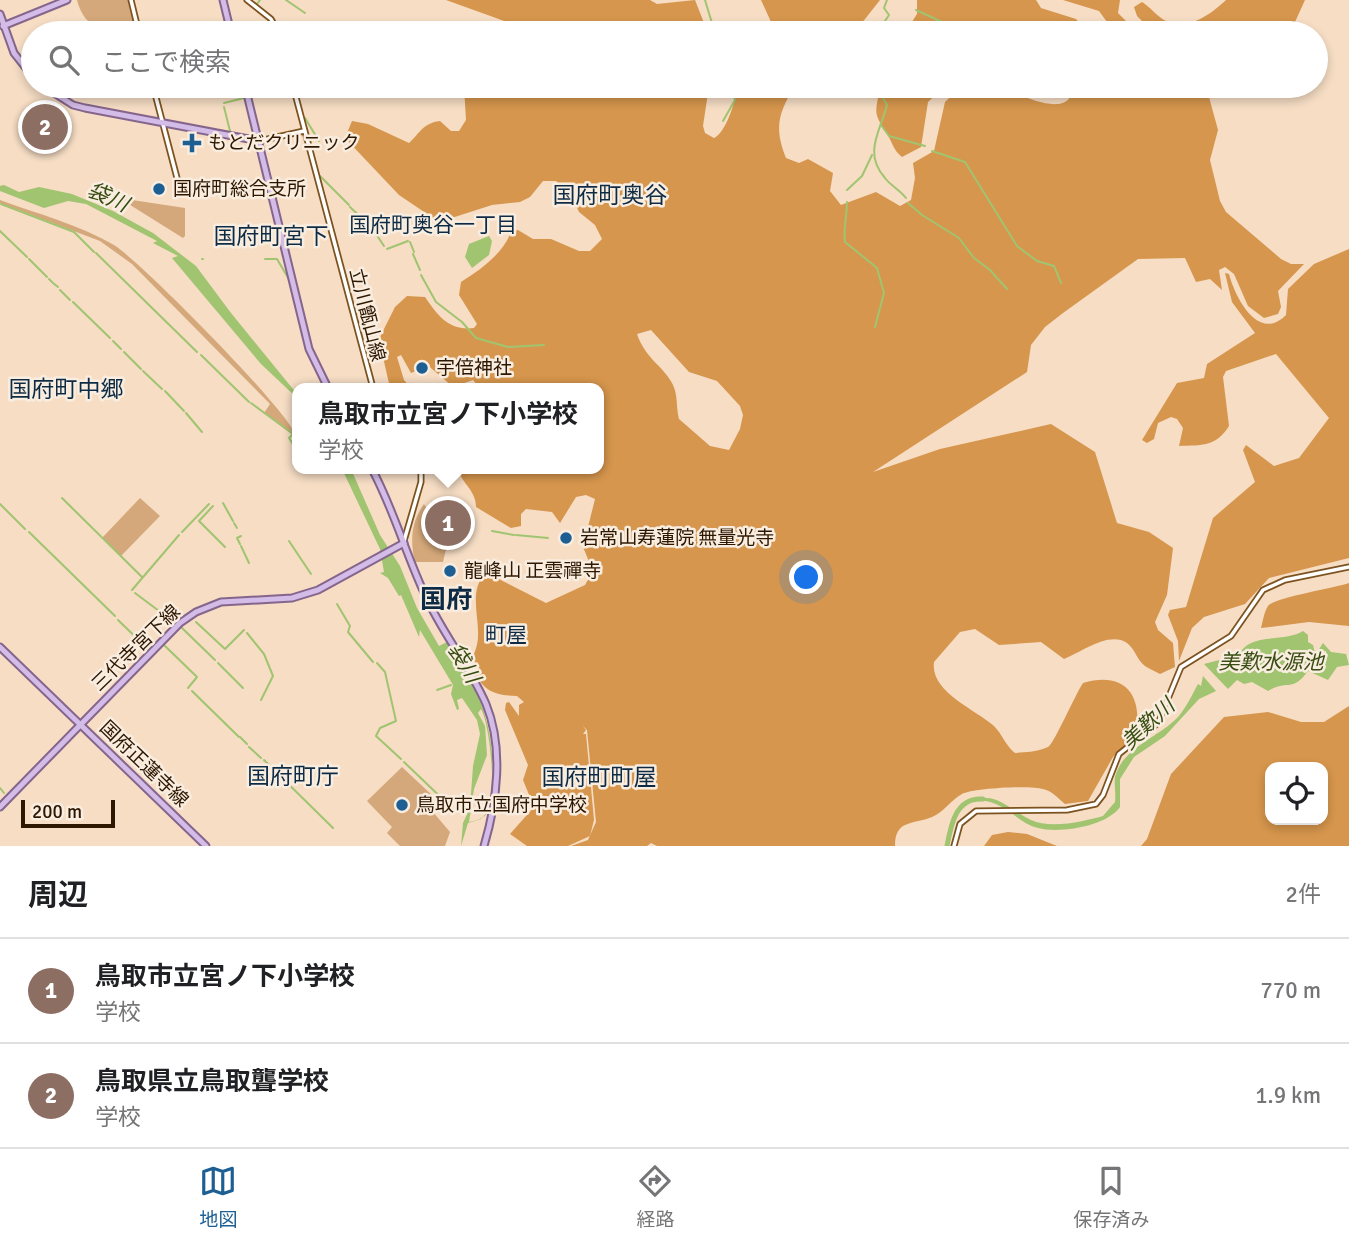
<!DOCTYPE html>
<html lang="ja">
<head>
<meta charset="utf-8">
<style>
  body { margin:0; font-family:Signika,"Noto Sans JP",sans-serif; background:#f6f6f6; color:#202124 }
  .controls { position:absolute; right:21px; bottom:21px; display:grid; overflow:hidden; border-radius:14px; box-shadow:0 4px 10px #0003 }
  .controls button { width:63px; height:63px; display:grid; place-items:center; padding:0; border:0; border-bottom:2px solid #e0e0e0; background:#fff; color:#202124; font:35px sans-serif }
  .scale { position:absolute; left:21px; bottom:18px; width:94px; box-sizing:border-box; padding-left:7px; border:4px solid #2d1700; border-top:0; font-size:19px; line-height:24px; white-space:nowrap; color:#2d1700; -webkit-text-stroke:5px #f9ede0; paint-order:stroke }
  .you { position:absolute; left:807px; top:578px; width:24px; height:24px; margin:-18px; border:5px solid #fff; border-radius:50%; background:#1a73e8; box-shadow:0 0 0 10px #1a73e833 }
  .badge { display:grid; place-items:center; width:46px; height:46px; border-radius:50%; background:#1d5e93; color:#fff; font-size:23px; font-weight:700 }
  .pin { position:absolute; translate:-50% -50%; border:4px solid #fff; box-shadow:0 2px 7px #0006 }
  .popup { position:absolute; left:292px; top:383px; width:312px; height:91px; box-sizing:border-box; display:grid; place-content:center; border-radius:14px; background:#fff; filter:drop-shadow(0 2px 5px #0005); font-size:23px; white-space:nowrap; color:#757577 }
  .popup b { font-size:26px; color:#202124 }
  .popup::after { content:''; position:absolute; left:50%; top:100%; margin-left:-14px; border:14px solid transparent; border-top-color:#fff }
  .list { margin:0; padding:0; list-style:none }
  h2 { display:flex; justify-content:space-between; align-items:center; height:91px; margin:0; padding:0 28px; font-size:30px }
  h2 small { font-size:23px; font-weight:400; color:#757577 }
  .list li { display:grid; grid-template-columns:46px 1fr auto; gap:21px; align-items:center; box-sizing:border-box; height:105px; padding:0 28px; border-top:2px solid #e0e0e0 }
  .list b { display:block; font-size:26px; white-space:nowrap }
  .list p { margin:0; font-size:23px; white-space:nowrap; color:#757577 }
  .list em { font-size:23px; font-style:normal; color:#757577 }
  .icon { flex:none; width:38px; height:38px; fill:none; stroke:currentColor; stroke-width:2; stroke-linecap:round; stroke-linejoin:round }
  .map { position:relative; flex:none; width:1349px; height:846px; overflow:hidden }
  .search { position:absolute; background:#fff; box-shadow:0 4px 10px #0003; left:21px; right:21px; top:21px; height:77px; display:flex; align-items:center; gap:18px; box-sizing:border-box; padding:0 24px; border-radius:38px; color:#757577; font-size:26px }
  .sheet { height:301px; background:#fff }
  nav { display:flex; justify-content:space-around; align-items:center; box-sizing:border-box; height:98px; border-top:2px solid #e0e0e0; background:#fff; font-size:19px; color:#757577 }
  nav a { display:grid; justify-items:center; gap:4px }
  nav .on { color:#1d5e93 }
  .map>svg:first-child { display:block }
</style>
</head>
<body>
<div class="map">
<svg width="1349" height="846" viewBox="0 0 1349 846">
  <rect width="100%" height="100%" fill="#f6ddc4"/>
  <!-- green -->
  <g fill="#d4a87a">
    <path d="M77,0H128L137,33C109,33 85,32 77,0Z"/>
    <polygon points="119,198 185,208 185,236 183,238"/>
    <path d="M0,200C38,214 80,225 114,245C141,262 291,413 297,438L264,413L270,404L132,264L100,241L0,203Z"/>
    <polygon points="140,498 160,516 121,556 102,538"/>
    <path d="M424,504C433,518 437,532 447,545L443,562H415C410,541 411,522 424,504Z"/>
    <polygon points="402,767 434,797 427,805 450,832 445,846 400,846 387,833 392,827 367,801"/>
  </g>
  <!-- forest -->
  <g fill="#d6964d" fill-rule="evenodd">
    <polygon points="446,0 650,0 657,4 695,0 708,33 517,33 507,22"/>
    <polygon points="761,0 880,0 854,33 794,33 772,24"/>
    <polygon points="917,0 1036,0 1041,8 1076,19 1083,27 1083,33 905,33 917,14"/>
    <polygon points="1063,0 1120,0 1118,13 1138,33 1115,33 1099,11"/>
    <path d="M1226,0H1305L1290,33H1154L1137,16L1134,7L1142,2C1150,7 1156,15 1164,20C1187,32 1210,15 1226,0Z"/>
    <path d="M464,86H709L703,126L705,133L714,138C725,134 738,98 736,86H795C778,113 774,128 786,158L799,163L808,159L833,173L830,191L841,205L876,192L900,206L911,200L915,178L913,163L934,151L945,102L962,86C973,86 989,83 1000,87C1017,93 1072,123 1073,86H1206L1218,130L1210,160L1220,201L1226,212L1281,259L1291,264H1304L1278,291L1281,307L1278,314L1264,318L1248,306L1234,274L1225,267L1219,270L1222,290L1210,279L1196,282L1185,258L1138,259L1063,313L1045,327L1031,345L1027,372L873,472L940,449L1051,424L1095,452L1117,523L1149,532L1173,548L1167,595L1155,622L1158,630L1173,643L1175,667L1160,674C1155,671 1149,669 1145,666C1137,660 1135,649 1127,643C1109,631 1082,652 1064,659L1041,642L999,645L975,629L960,632L934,662C930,692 975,709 994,726C1002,734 1006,746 1015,753C1025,752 1038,752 1048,747C1054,744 1075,695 1083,683C1124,671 1143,694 1136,734L1113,757L1088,801L1065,804C1058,798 1052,791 1043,789C1031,785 972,788 962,794C951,800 943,813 932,817C913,825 895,819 895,846H657L651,843L647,846H571L588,840L596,822L587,730L582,725L586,730L583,734H586L594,820L590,836L568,846H527L510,834L534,807L523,780L528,765L505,710L506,703L509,702L519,716V705L524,702L517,696C489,695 482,689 470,663C474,655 478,645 478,636C479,616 469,590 485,574H489L546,603L585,585L593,571L583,547L595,499L586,495L576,497L560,523L552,512L526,509L521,514V526L511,528L476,507C476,490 462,484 458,469H598V388H480L473,380L453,387L424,362L416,365V371L411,373L401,355L397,357L404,380L411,388H390L379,339L395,307L407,296L425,297C438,316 449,331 474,328L477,324L459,295L461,282C480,270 503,254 511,232L518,230L533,239H551L579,251H590L602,239L595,225L579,212L571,195L556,181H543L530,197L520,202L492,205L439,222L399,195L345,138L352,121L368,124L409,143C420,133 423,123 440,121L451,131H459L466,120ZM651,330L689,372L717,381L740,406L743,415L740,429L729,450L710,446L679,419C676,408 678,395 673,385C664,366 646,360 637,334Z"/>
    <path d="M880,86H945L928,102L921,147L902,157C893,150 893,143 887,134C872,111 876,113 880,86Z"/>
    <path d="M1349,249V558L1269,578L1245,604L1204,617L1192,628L1179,661L1178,641L1168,615L1170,610L1186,607L1213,518L1255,482L1243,450L1246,445L1274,466L1299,458L1329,418L1276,354L1226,371L1223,377L1229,426C1216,447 1202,445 1179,446L1183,428L1177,419L1171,417L1158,423L1154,439L1147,443L1142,440L1177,383L1204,378L1207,364L1255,333L1232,302L1225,273L1229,274C1235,297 1258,343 1286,315L1288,289L1314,264Z"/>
    <path d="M1349,583V626L1309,622L1261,628C1263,621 1264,612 1268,606C1273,598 1334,588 1349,583Z"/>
    <path d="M1349,706V846H1141L1147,839L1171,774L1224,717L1268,712L1301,722H1324ZM1270,767H1323V820H1270Z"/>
    <polygon points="1008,832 1027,834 1057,846 984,846 992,835"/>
  </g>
  <!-- water -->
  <g fill="#a0c470" fill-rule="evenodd">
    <polygon points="4,185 19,192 39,187 72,194 113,211 153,233 196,266 231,313 297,394 297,405 296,397 261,364 172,258 178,256 153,243 157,241 86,204 68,201 44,208 0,191 0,186"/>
    <polygon points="489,236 492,241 489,255 472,268 465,257 469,244"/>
    <path d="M342,469H351L380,535L400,566L417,608L439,646L447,642C456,658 468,673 475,689C493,728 496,767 489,810L481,819L468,823L461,846L463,823L470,808L473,766L480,734L477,720L462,698L457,700L459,709L457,710L451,694L453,685L420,630L419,637L401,595L399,596L388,578L380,573L384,572L380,549ZM481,709C490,724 497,796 488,812C485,818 475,821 469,822L474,789L487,755L485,726L478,713Z"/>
    <path d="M1303,631L1308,635V642L1313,645L1315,653L1327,657L1326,651H1318L1323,643L1331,652L1346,654L1349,665L1337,667L1328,680L1308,671C1292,693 1288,679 1268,691L1252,682L1244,684L1237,680L1228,689L1204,664L1227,658L1238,660C1243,631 1286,643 1303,631Z"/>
    <path d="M1203,676L1216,691L1199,699L1165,736L1134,757L1120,779V807C1107,826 1060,834 1038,828C1015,822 1009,803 979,800C994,791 1017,814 1031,820C1052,830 1088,820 1103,816L1115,802C1116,792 1114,785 1115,777C1123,747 1158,738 1178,717C1186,708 1192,695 1198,684L1201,686Z"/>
  </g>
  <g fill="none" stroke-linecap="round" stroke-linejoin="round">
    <!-- stream -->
    <g stroke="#a0c470" stroke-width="2">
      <polyline points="286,0 305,13"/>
      <polyline points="705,0 715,33"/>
      <polyline points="257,4 260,0"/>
      <polyline points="916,10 953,27 968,25 981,33"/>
      <polyline points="361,26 369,33"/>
      <polyline points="877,33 889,15 884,8 887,0"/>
      <path d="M876,86L887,105C880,132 863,153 885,178C891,186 900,190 906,198"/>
      <polyline points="1045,86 1059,92"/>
      <polyline points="224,103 244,98 242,86"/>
      <polyline points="224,107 230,131"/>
      <polyline points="305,118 319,141"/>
      <polyline points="723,121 735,100 732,86"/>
      <polyline points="881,125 889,136 925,146"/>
      <polyline points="932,151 965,162 1017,246 1037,261 1054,266 1061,283"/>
      <polyline points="320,176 349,205"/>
      <polyline points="847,190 862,176 872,155"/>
      <path d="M847,202C847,216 843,228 845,242L877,268L884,293L875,327"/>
      <polyline points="908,203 922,215 959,238 974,258 990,270 1007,289"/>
      <polyline points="1,204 74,232 94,252"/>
      <polyline points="350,207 370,226"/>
      <polyline points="372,228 384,246"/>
      <polyline points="0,231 27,257"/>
      <polyline points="410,242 414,252"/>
      <polyline points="387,249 408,241"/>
      <polyline points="96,253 197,352"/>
      <polyline points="413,254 420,270"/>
      <polyline points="29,259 47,277"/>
      <polyline points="202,259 203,259"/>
      <polyline points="265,259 277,259 290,281"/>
      <polyline points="421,275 436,302 462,322 476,338 508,347 544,345"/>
      <polyline points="49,279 52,282"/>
      <polyline points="53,283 58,287"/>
      <polyline points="60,290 70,300"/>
      <polyline points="73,302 110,338"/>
      <polyline points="113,341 121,349"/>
      <polyline points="124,352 141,369"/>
      <polyline points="201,355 249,402"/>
      <polyline points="143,371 162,389"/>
      <polyline points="165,391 184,411"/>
      <polyline points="251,403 293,434 289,438 296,449 295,452"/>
      <polyline points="186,413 202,432"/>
      <polyline points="62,498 142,577"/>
      <polyline points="223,503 233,521"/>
      <polyline points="0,504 25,529"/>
      <polyline points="213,506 199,521 225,547"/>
      <polyline points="234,523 237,528"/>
      <polyline points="492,531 514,535"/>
      <polyline points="29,532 115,616"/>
      <polyline points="182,532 209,504"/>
      <polyline points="516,535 548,538"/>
      <polyline points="289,541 311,574"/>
      <polyline points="240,544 237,538 241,536"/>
      <polyline points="241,546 249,563"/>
      <polyline points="132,590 179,535"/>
      <polyline points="135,593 175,623"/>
      <polyline points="337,604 350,626 348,632 373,662"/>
      <polyline points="118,620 147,648"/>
      <polyline points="196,622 225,649 244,630"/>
      <polyline points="182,628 215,660"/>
      <polyline points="247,633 264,654 273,676 261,700"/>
      <polyline points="164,645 197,677 188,688"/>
      <polyline points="150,648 159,640"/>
      <polyline points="218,663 243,688"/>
      <polyline points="377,663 385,672 396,721 380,728 376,736 401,759"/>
      <polyline points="437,690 451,685"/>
      <polyline points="192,691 239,737"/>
      <polyline points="240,737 247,744"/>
      <polyline points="249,747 261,758"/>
      <polyline points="264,760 333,828"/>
      <polyline points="404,762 451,807"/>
      <polyline points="0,788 4,793"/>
    </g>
    <!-- river -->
    <path stroke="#a0c470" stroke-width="5" d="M947,846C951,824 956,797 983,799"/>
    <!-- minor casing -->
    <g stroke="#7c5320" stroke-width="7">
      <g id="minor">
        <polyline points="131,0 139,33"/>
        <polyline points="247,0 271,19 279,33"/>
        <polyline points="153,86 177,178"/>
        <polyline points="293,86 373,388"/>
        <polyline points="259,141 304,131"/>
        <polyline points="404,541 421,482 421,469"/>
        <polyline points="954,846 960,824 976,811 1067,810 1096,804 1103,795 1119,754 1158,723 1181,667 1231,636 1263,590 1285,580 1349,567"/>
      </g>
    </g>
    <!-- major casing -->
    <g stroke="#85658c" stroke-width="9">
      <g id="major">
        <polyline points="223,0 231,33"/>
        <polyline points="0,14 14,53 33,77"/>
        <polyline points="3,26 67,0"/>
        <polyline points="43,86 73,105 85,108 259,141"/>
        <polyline points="245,86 309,349 328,388"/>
        <path d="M372,469C394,510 406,555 426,597C443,634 470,667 486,704C504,748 497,802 484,846"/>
        <polyline points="0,647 206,846"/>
        <polyline points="0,807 180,623 196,612 221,602 292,598 318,590 404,543"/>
      </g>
    </g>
    <!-- minor -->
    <use href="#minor" stroke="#fff" stroke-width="3.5"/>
    <!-- major -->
    <use href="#major" stroke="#d3bce7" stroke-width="5"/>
  </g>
  <!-- markers -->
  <g fill="#1d5e93" stroke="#f9ede0" stroke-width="2.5">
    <path d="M188.5 132.5h7v7h7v7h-7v7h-7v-7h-7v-7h7z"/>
    <circle cx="159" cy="189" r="7"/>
    <circle cx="422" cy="368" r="7"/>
    <circle cx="566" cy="538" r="7"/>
    <circle cx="450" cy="571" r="7"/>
    <circle cx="402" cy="805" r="7"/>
  </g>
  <g text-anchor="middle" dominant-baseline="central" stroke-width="5" stroke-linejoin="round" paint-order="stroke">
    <!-- poi labels -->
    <g font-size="19" fill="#2d1700" stroke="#f9ede0" text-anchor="start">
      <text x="208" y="143">もとだクリニック</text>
      <text x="173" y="189">国府町総合支所</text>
      <text x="436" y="368">宇倍神社</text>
      <text x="580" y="538">岩常山寿蓮院 無量光寺</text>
      <text x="464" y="571">龍峰山 正雲禪寺</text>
      <text x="416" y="805">鳥取市立国府中学校</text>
    </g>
    <!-- street labels -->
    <g font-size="19" fill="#2d1700" stroke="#f9ede0">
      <text transform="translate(367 315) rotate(76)">立川甑山線</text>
      <text transform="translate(136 648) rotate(-44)">三代寺宮下線</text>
      <text transform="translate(144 764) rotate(44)">国府正蓮寺線</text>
    </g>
    <!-- water labels -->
    <g font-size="21" font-style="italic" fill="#374d11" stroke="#f9ede0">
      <text transform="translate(108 197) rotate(24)">袋川</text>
      <text x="1271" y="662">美歎水源池</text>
      <text transform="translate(464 663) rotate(60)">袋川</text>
      <text transform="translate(1148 724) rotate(-43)">美歎川</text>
    </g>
    <!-- neighbourhood labels -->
    <g font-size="21" fill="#0d2b45" stroke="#f9ede0">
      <text x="433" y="225">国府町奥谷一丁目</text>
      <text x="506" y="635">町屋</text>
    </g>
    <!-- quarter labels -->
    <g font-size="23" fill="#0d2b45" stroke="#f9ede0">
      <text x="610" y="195">国府町奥谷</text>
      <text x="271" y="236">国府町宮下</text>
      <text x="66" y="389">国府町中郷</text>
      <text x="293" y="776">国府町庁</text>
      <text x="599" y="777">国府町町屋</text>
    </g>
    <!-- district labels -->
    <g font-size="26" font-weight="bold" fill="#0d2b45" stroke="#f9ede0">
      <text x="446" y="600">国府</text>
    </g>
  </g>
</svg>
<div class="controls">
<button><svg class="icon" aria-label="locate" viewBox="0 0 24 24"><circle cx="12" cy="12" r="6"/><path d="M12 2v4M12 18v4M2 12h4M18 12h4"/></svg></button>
</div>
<div class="scale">200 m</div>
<div class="you"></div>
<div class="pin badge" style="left:448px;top:523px;background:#8d6e63">1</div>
<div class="popup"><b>鳥取市立宮ノ下小学校</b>学校</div>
<div class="pin badge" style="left:45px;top:127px;background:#8d6e63">2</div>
<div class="search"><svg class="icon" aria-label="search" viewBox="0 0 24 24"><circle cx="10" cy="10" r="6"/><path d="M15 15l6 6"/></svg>ここで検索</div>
</div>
<section class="sheet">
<h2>周辺<small>2件</small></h2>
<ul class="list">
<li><span class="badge" style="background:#8d6e63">1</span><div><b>鳥取市立宮ノ下小学校</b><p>学校</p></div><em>770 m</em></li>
<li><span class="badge" style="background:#8d6e63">2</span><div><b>鳥取県立鳥取聾学校</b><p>学校</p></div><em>1.9 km</em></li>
</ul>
</section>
<nav>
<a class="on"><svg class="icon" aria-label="map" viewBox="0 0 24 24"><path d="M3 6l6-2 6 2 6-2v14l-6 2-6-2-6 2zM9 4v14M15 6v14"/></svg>地図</a>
<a><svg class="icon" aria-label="directions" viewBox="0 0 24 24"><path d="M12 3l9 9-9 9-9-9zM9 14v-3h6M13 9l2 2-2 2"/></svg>経路</a>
<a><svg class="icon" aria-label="saved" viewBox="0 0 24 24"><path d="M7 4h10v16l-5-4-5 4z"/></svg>保存済み</a>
</nav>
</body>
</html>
